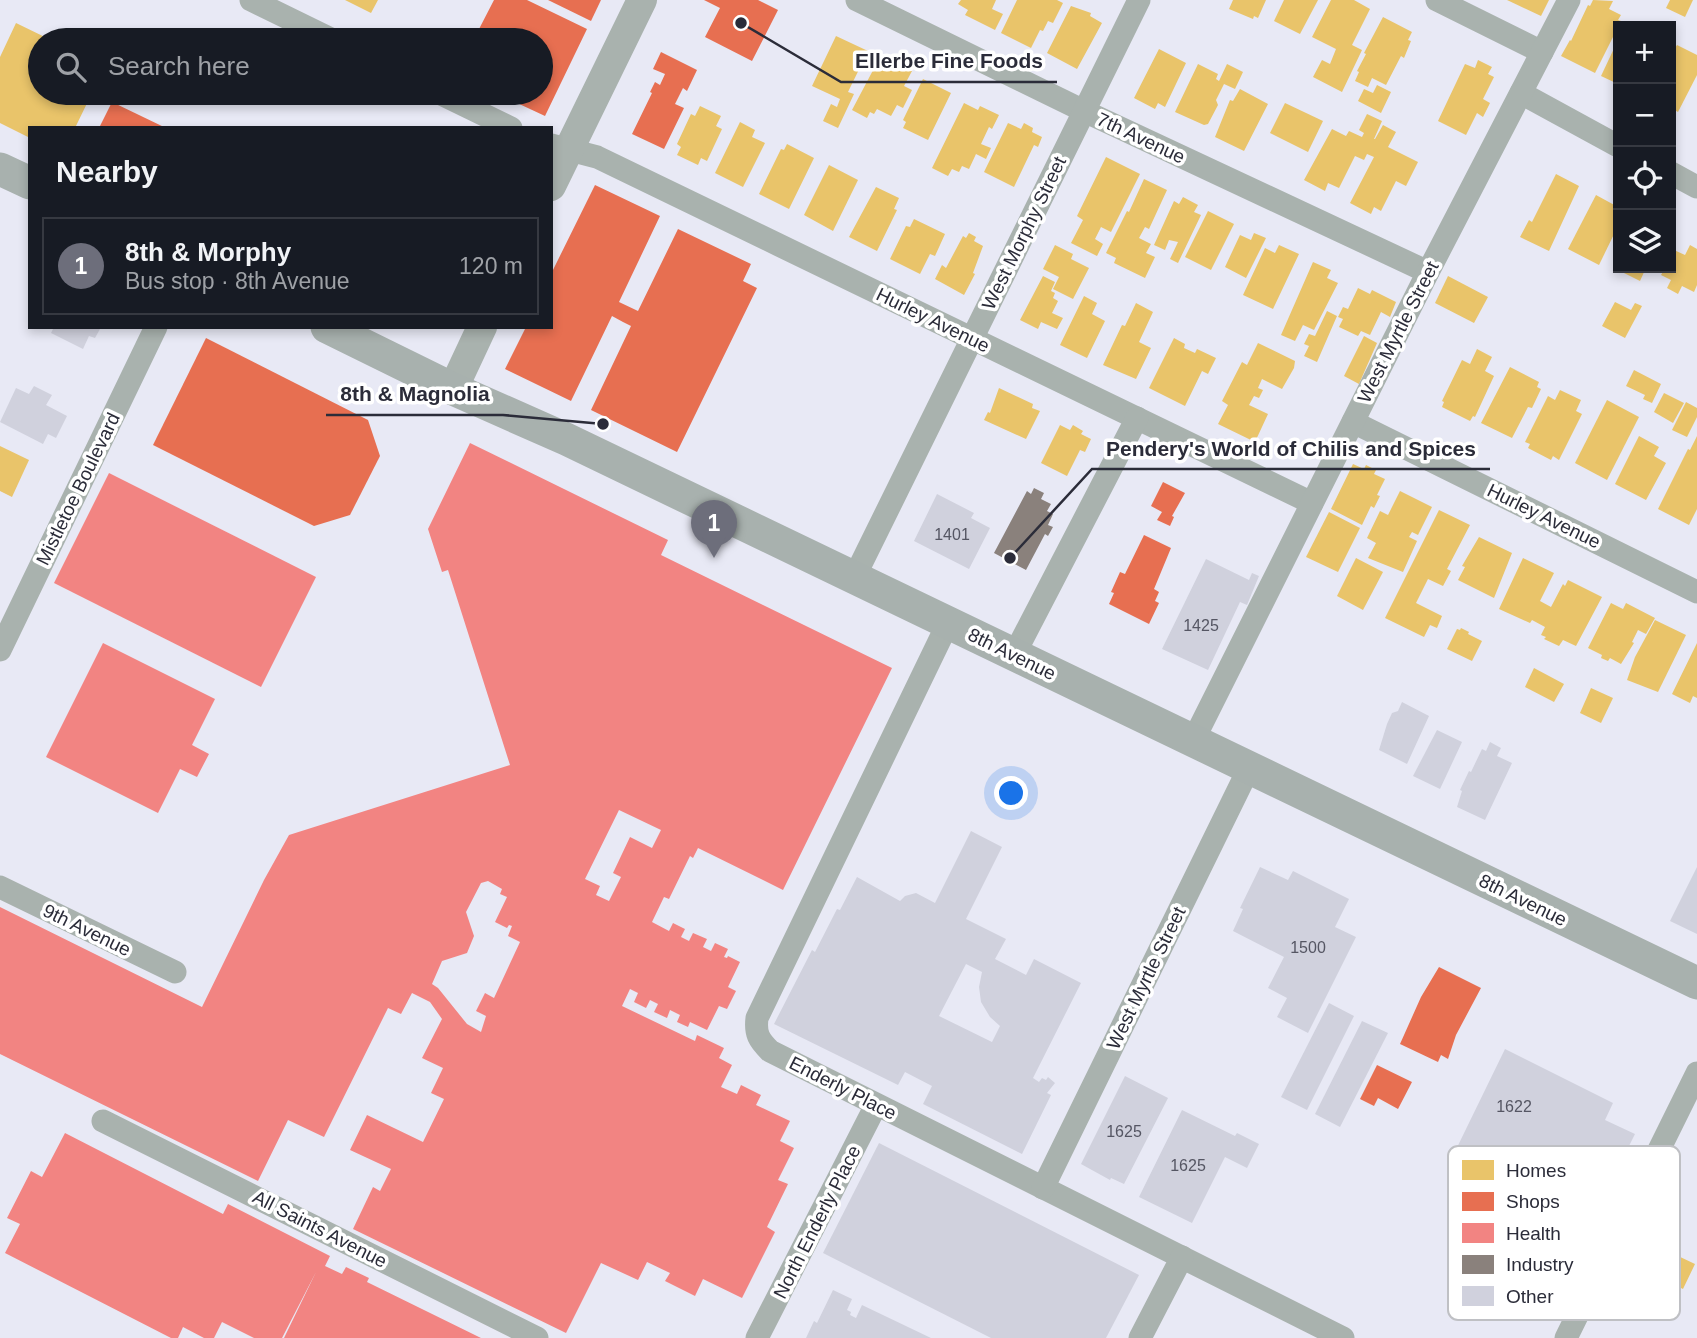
<!DOCTYPE html>
<html lang="en">
<head>
<meta charset="utf-8">
<style>
  body { margin:0; font-family:Arial,sans-serif; background:#242831; color:#f1f3f6 }
  .controls { position:absolute; right:21px; top:21px; display:grid; overflow:hidden; border-radius:0px; box-shadow:0 4px 10px #0003 }
  .controls button { width:63px; height:63px; display:grid; place-items:center; padding:0; border:0; border-bottom:2px solid #363941; background:#171b24; color:#f1f3f6; font:35px sans-serif }
  .you { position:absolute; left:1012px; top:794px; width:24px; height:24px; margin:-18px; border:5px solid #fff; border-radius:50%; background:#1a73e8; box-shadow:0 0 0 10px #1a73e833 }
  .badge { display:grid; place-items:center; width:46px; height:46px; border-radius:50%; background:#6d6e7b; color:#fff; font-size:23px; font-weight:700 }
  .pin { position:absolute; translate:-50% -58px; filter:drop-shadow(0 2px 4px #0008) }
  .pin::after { content:''; position:absolute; top:37px; width:24px; height:21px; background:inherit; clip-path:polygon(0 0,100% 0,50% 100%) }
  .list { margin:0; padding:0; list-style:none }
  h2 { display:flex; justify-content:space-between; align-items:center; height:91px; margin:0; padding:0 28px; font-size:30px }
  h2 small { font-size:23px; font-weight:400; color:#9ea1a6 }
  .list li { display:grid; grid-template-columns:46px 1fr auto; gap:21px; align-items:center; box-sizing:border-box; height:98px; margin:0 14px 14px; padding:0 14px; border:2px solid #363941; border-radius:0px }
  .list b { display:block; font-size:26px; white-space:nowrap }
  .list p { margin:0; font-size:23px; white-space:nowrap; color:#9ea1a6 }
  .list em { font-size:23px; font-style:normal; color:#9ea1a6 }
  .icon { flex:none; width:38px; height:38px; fill:none; stroke:currentColor; stroke-width:2; stroke-linecap:round; stroke-linejoin:round }
  .map { position:relative; flex:none; width:1697px; height:1338px; overflow:hidden }
  .search { position:absolute; background:#171b24; box-shadow:0 4px 10px #0003; left:28px; top:28px; width:525px; height:77px; display:flex; align-items:center; gap:18px; box-sizing:border-box; padding:0 24px; border-radius:38px; color:#9ea1a6; font-size:26px }
  .panel { position:absolute; background:#171b24; box-shadow:0 4px 10px #0003; left:28px; top:126px; width:525px; height:203px; border-radius:0px }
  .map>svg:first-child { display:block }
</style>
</head>
<body>
<div class="map">
<svg width="1697" height="1338" viewBox="0 0 1697 1338">
  <rect width="100%" height="100%" fill="#e8e9f5"/>
  <!-- homes -->
  <g fill="#e9c46a">
    <polygon points="345,0 378,0 371,13"/>
    <polygon points="961,0 996,0 992,9 1003,14 995,30 965,15 968,10 958,4"/>
    <polygon points="1017,0 1057,0 1063,3 1053,23 1048,21 1043,31 1040,30 1031,48 1001,33"/>
    <polygon points="1233,0 1266,0 1258,18 1254,16 1253,19 1229,9"/>
    <polygon points="1284,0 1318,0 1300,34 1274,21"/>
    <polygon points="1331,0 1354,0 1370,9 1352,45 1362,50 1342,92 1313,77 1322,60 1330,64 1336,49 1312,37"/>
    <polygon points="1507,0 1549,0 1541,16"/>
    <polygon points="1593,0 1613,1 1609,9 1621,15 1618,20 1621,21 1595,73 1561,56 1570,40 1571,41 1588,5 1590,6"/>
    <polygon points="1670,0 1693,0 1685,17 1666,8"/>
    <polygon points="1071,6 1091,13 1090,16 1102,23 1077,69 1047,53"/>
    <polygon points="1383,17 1412,32 1408,40 1411,41 1404,58 1401,56 1386,85 1372,78 1368,87 1355,81 1359,72 1357,71 1366,54 1364,53"/>
    <polygon points="16,23 51,40 40,40 40,93 92,93 75,128 30,128 30,138 0,123 0,57"/>
    <polygon points="836,36 868,51 848,92 854,94 838,128 823,121 831,104 837,107 840,99 812,86"/>
    <polygon points="1618,40 1618,84 1601,76"/>
    <polygon points="1677,45 1697,55 1697,75 1678,112 1671,108 1671,55"/>
    <polygon points="1159,49 1186,63 1165,107 1158,103 1155,109 1134,98"/>
    <polygon points="880,57 912,71 904,86 912,90 903,108 897,105 891,116 877,109 874,114 870,112 867,118 852,110"/>
    <polygon points="1478,60 1492,67 1488,74 1494,77 1483,99 1490,103 1483,117 1477,113 1466,135 1438,121 1465,64 1475,68"/>
    <polygon points="1198,64 1218,74 1216,79 1219,81 1227,64 1243,72 1235,89 1224,84 1216,100 1218,105 1208,124 1204,125 1175,112"/>
    <polygon points="923,79 951,93 928,140 903,128 906,122 903,120"/>
    <polygon points="1377,85 1391,92 1381,113 1358,101 1364,89 1373,93"/>
    <polygon points="1240,89 1268,104 1244,151 1215,137 1230,100 1233,101"/>
    <polygon points="964,103 978,110 980,106 999,115 992,129 989,127 981,144 991,148 986,159 976,154 969,169 962,166 959,172 952,169 948,176 932,168"/>
    <polygon points="1285,103 1323,121 1308,152 1270,133"/>
    <polygon points="700,106 721,116 716,126 722,129 707,161 701,158 698,165 677,155 681,147 677,144 691,114 695,116"/>
    <polygon points="1367,114 1382,121 1374,139 1375,139 1383,125 1396,132 1388,147 1418,162 1406,186 1396,181 1381,211 1374,207 1371,214 1350,203 1374,157 1367,154 1364,160 1355,156 1339,188 1328,183 1325,191 1304,180 1332,129 1346,136 1349,131 1362,137 1364,133 1359,130"/>
    <polygon points="740,122 755,130 752,137 765,143 743,187 715,173"/>
    <polygon points="1008,123 1021,129 1024,123 1033,128 1032,132 1042,137 1038,147 1034,145 1014,187 984,172"/>
    <polygon points="787,144 814,158 789,209 759,194 781,149 784,150"/>
    <polygon points="1106,157 1140,174 1111,232 1101,227 1095,239 1103,244 1097,256 1071,243 1083,220 1077,216"/>
    <polygon points="829,165 858,180 833,231 804,215"/>
    <polygon points="1556,174 1579,186 1549,251 1520,237 1529,220 1532,222"/>
    <polygon points="1144,179 1167,190 1149,229 1145,227 1139,238 1151,244 1146,253 1155,257 1145,278 1114,263 1116,258 1106,253 1127,211 1129,212"/>
    <polygon points="876,187 899,198 894,209 897,210 877,251 849,237"/>
    <polygon points="1596,195 1618,207 1618,226 1599,265 1568,249"/>
    <polygon points="1183,197 1198,205 1194,212 1201,215 1178,263 1170,259 1178,242 1169,240 1165,250 1154,245 1174,201 1179,204"/>
    <polygon points="1208,211 1234,224 1211,270 1185,257"/>
    <polygon points="914,219 945,234 935,256 930,254 920,274 890,259 906,226 910,227"/>
    <polygon points="969,233 976,237 974,241 983,246 973,273 975,274 964,295 935,279 942,265 946,268 963,236 966,238"/>
    <polygon points="1254,233 1266,238 1246,278 1225,267 1240,235 1251,240"/>
    <polygon points="1055,245 1073,254 1071,259 1089,268 1073,299 1053,289 1059,277 1043,269"/>
    <polygon points="1279,245 1299,254 1273,309 1243,295 1265,248 1275,253"/>
    <polygon points="1690,245 1697,249 1697,285 1694,292 1682,286 1678,294 1667,288 1671,280 1661,275 1665,268 1671,268 1671,257 1674,250 1685,255"/>
    <polygon points="1313,262 1331,270 1327,278 1338,283 1314,330 1303,325 1295,341 1281,335"/>
    <polygon points="1614,268 1653,268 1650,273 1645,270 1640,281"/>
    <polygon points="1043,276 1055,282 1051,291 1055,293 1053,298 1058,301 1052,313 1063,318 1057,329 1041,322 1038,329 1020,320"/>
    <polygon points="1448,276 1488,297 1474,323 1435,303"/>
    <polygon points="1358,288 1370,294 1372,290 1396,302 1390,317 1381,312 1370,335 1361,331 1358,336 1339,327 1343,319 1338,317 1343,307 1348,309"/>
    <polygon points="1084,296 1097,303 1092,314 1105,321 1087,358 1060,345"/>
    <polygon points="1615,302 1631,310 1635,303 1642,306 1625,338 1602,326"/>
    <polygon points="1136,303 1153,312 1139,342 1151,348 1136,379 1103,365 1122,325 1125,326"/>
    <polygon points="1327,311 1337,316 1317,362 1304,356 1309,346 1304,344 1309,334 1315,336"/>
    <polygon points="1364,336 1377,343 1359,384 1344,376"/>
    <polygon points="1174,338 1185,344 1184,348 1195,353 1197,349 1216,358 1208,374 1202,371 1185,406 1149,388"/>
    <polygon points="1258,343 1295,361 1294,368 1282,389 1262,379 1258,388 1263,390 1259,398 1254,396 1249,405 1268,414 1255,442 1218,424 1228,405 1222,401 1242,362 1247,365"/>
    <polygon points="1477,349 1492,357 1485,371 1494,376 1475,417 1473,416 1470,421 1442,407 1444,402 1442,401 1462,360 1470,364"/>
    <polygon points="1510,367 1539,382 1537,387 1541,389 1532,408 1528,407 1512,438 1481,423"/>
    <polygon points="1634,370 1661,384 1652,403 1643,399 1645,395 1626,386"/>
    <polygon points="999,388 1033,404 1032,408 1040,411 1026,439 984,420 988,412 990,413"/>
    <polygon points="1560,390 1581,400 1576,411 1582,414 1559,460 1553,456 1551,460 1528,448 1530,444 1525,442 1548,396 1555,400"/>
    <polygon points="1664,393 1684,403 1673,423 1654,412"/>
    <polygon points="1607,400 1639,417 1607,480 1575,463"/>
    <polygon points="1686,402 1697,408 1697,417 1687,437 1672,430"/>
    <polygon points="1060,425 1070,430 1073,425 1083,431 1081,434 1091,439 1085,452 1080,450 1067,476 1041,463"/>
    <polygon points="1639,436 1659,447 1654,456 1666,463 1646,500 1615,484"/>
    <polygon points="1697,436 1697,509 1689,525 1658,509 1688,449 1690,450"/>
    <polygon points="0,446 29,460 12,497 0,491"/>
    <polygon points="1353,464 1364,469 1366,465 1376,470 1374,474 1385,479 1377,495 1380,496 1374,508 1371,506 1362,525 1331,509"/>
    <polygon points="1400,491 1432,507 1418,535 1412,532 1409,537 1417,541 1403,572 1368,558 1376,543 1367,538 1380,511 1388,515"/>
    <polygon points="1439,510 1470,525 1447,569 1451,571 1443,586 1428,579 1416,603 1442,616 1437,628 1430,625 1424,637 1385,618"/>
    <polygon points="1329,512 1360,528 1338,572 1306,557"/>
    <polygon points="1479,537 1512,553 1494,598 1458,580 1465,567 1462,566"/>
    <polygon points="1356,558 1383,572 1363,610 1337,596"/>
    <polygon points="1523,558 1554,573 1540,601 1551,607 1563,584 1565,586 1568,580 1602,597 1576,646 1563,640 1559,646 1544,639 1546,637 1541,635 1545,627 1532,620 1530,623 1499,609"/>
    <polygon points="1611,603 1623,609 1626,603 1655,618 1646,634 1638,630 1632,642 1634,643 1621,664 1610,658 1608,661 1601,658 1602,655 1588,648"/>
    <polygon points="1655,620 1686,635 1658,692 1627,680 1635,657"/>
    <polygon points="1461,628 1469,632 1468,634 1482,641 1472,661 1447,649 1457,629 1460,630"/>
    <polygon points="1697,643 1697,698 1693,696 1690,703 1672,694"/>
    <polygon points="1534,668 1564,684 1554,702 1525,687"/>
    <polygon points="1591,688 1613,698 1601,723 1580,713"/>
    <polygon points="1652,1248 1673,1259 1676,1255 1695,1264 1683,1289 1671,1283 1662,1300 1634,1285"/>
  </g>
  <!-- shops -->
  <g fill="#e76f51">
    <polygon points="494,0 527,0 587,29 545,116 496,93 541,93 541,40 497,40 478,31"/>
    <polygon points="548,0 601,0 591,21"/>
    <polygon points="704,0 758,0 778,10 752,61 705,37 720,8"/>
    <polygon points="661,52 697,70 687,91 683,88 675,104 684,108 664,149 632,134 652,93 650,92 655,82 660,85 665,74 653,69"/>
    <polygon points="112,102 166,128 99,128"/>
    <polygon points="595,185 660,216 619,302 638,311 678,229 751,264 743,281 757,288 677,452 591,410 631,326 623,322 612,316 571,401 505,369 526,327 551,327 551,274"/>
    <polygon points="206,338 368,420 380,456 350,515 314,526 153,445"/>
    <polygon points="1163,482 1185,493 1172,516 1174,517 1170,526 1157,520 1162,512 1151,506"/>
    <polygon points="1144,535 1171,548 1154,589 1159,592 1155,601 1159,603 1149,624 1109,604 1114,593 1111,592 1120,572 1125,574"/>
    <polygon points="1439,967 1481,988 1456,1035 1448,1059 1441,1055 1438,1062 1400,1044 1421,997"/>
    <polygon points="1377,1065 1412,1082 1398,1109 1378,1098 1374,1106 1360,1099"/>
  </g>
  <!-- health -->
  <g fill="#f28482" fill-rule="evenodd">
    <path d="M470,443L668,540L661,555L892,668L783,890L698,848L693,858L690,856L669,899L664,897L652,922L669,931L673,923L685,929L681,937L689,941L693,933L707,939L703,947L711,951L715,943L728,949L724,957L727,958L728,956L740,962L728,987L736,991L727,1009L719,1006L707,1030L690,1022L688,1027L677,1022L680,1015L670,1010L667,1018L654,1012L658,1004L650,1000L646,1008L634,1002L638,993L630,989L622,1006L695,1041L697,1035L724,1048L719,1058L732,1065L721,1087L737,1094L741,1085L761,1095L756,1105L790,1121L780,1141L794,1148L778,1180L788,1184L767,1227L775,1232L742,1298L703,1279L695,1296L665,1281L670,1273L647,1262L638,1280L601,1263L566,1333L353,1229L373,1187L380,1191L391,1169L350,1150L367,1115L423,1142L444,1099L431,1093L443,1068L422,1058L442,1019L430,1002L412,993L401,1014L388,1008L324,1137L288,1120L258,1181L0,1054V907L202,1007L264,880L289,835L510,765L448,570L442,572L428,529ZM619,810L661,830L652,848L630,837L613,873L621,877L609,901L596,895L600,886L585,879ZM488,881L502,889L500,894L507,897L495,922L507,928L509,925L512,926L508,936L520,942L494,998L485,993L476,1011L486,1016L481,1032L467,1024L438,988L432,984L442,961L467,953L474,936L466,912L481,883Z"/>
    <polygon points="109,473 316,577 261,687 54,583"/>
    <polygon points="103,643 215,699 192,745 209,754 197,777 180,769 158,813 46,757"/>
    <polygon points="65,1133 223,1214 228,1204 330,1256 325,1266 342,1274 346,1267 369,1278 367,1282 481,1338 284,1338 316,1272 282,1338 254,1338 222,1322 214,1338 204,1338 183,1327 178,1338 171,1338 5,1253 20,1224 7,1218 31,1171 42,1177"/>
  </g>
  <!-- industry -->
  <polygon fill="#8a817c" points="1034,488 1044,493 1041,499 1051,504 1047,511 1053,514 1048,525 1053,527 1048,536 1045,534 1026,570 994,553 1027,491 1031,494"/>
  <!-- building -->
  <g fill="#d0d1dd" fill-rule="evenodd">
    <polygon points="54,327 97,327 100,329 95,338 89,336 83,349 51,333"/>
    <polygon points="34,386 52,395 46,405 67,416 56,438 48,434 43,444 0,422 16,388 29,394"/>
    <polygon points="937,494 974,513 971,518 990,528 969,569 914,541"/>
    <polygon points="1206,559 1249,580 1252,573 1259,576 1247,605 1240,602 1208,670 1162,649"/>
    <polygon points="1402,702 1429,716 1407,764 1379,750 1387,724 1392,713 1398,711"/>
    <polygon points="1437,730 1462,742 1440,789 1413,776"/>
    <polygon points="1490,742 1501,748 1497,756 1512,763 1485,820 1457,807 1462,791 1460,790 1469,771 1471,772 1482,749 1486,751"/>
    <path d="M971,831L1002,847L966,919L1006,939L995,959L1026,975L1034,959L1081,983L1033,1078L1039,1082L1042,1078L1046,1080L1048,1077L1055,1083L1047,1093L1051,1095L1022,1154L923,1104L932,1086L905,1072L898,1085L774,1024L812,950L815,952L837,909L840,910L857,877L900,901L905,896L916,893L935,903ZM966,964L982,972L979,987L981,1002L990,1017L1000,1026L992,1042L939,1016Z"/>
    <polygon points="1260,867 1288,880 1293,871 1349,899 1335,927 1356,937 1308,1033 1277,1017 1287,998 1268,988 1284,957 1233,931 1243,909 1240,908"/>
    <polygon points="1697,867 1697,934 1670,921"/>
    <polygon points="1329,1003 1354,1016 1307,1110 1281,1097"/>
    <polygon points="1362,1021 1388,1033 1340,1127 1315,1114"/>
    <polygon points="1505,1049 1613,1103 1605,1120 1635,1134 1584,1236 1447,1168"/>
    <polygon points="1125,1076 1168,1098 1124,1184 1111,1178 1110,1180 1081,1164"/>
    <polygon points="1182,1110 1235,1136 1237,1133 1259,1144 1247,1168 1225,1157 1192,1223 1139,1197"/>
    <polygon points="879,1143 1139,1275 1106,1338 991,1338 823,1253"/>
    <polygon points="833,1290 852,1299 847,1310 851,1312 850,1315 856,1318 862,1305 931,1338 806,1338 814,1321 817,1323"/>
  </g>
  <g fill="none" stroke-linecap="round" stroke-linejoin="round">
    <!-- minor -->
    <g stroke="#a9b2ae" stroke-width="23">
      <polyline points="251,0 333,40"/>
      <polyline points="857,0 1084,111 1428,272"/>
      <polyline points="1437,0 1542,52"/>
      <polyline points="439,93 511,128"/>
      <polyline points="1521,93 1618,146"/>
      <polyline points="551,145 597,157 1312,503"/>
      <polyline points="1671,173 1697,187"/>
      <polyline points="1353,422 1697,592"/>
      <polyline points="854,578 1139,0"/>
      <path d="M948,623L757,1018C755,1034 759,1040 770,1051L1343,1338"/>
      <polyline points="0,650 156,327"/>
      <polyline points="1014,655 1137,418"/>
      <polyline points="1193,741 1428,272 1569,0"/>
      <polyline points="0,887 175,972"/>
      <polyline points="103,1121 537,1338"/>
      <polyline points="1043,1188 1249,768"/>
      <polyline points="757,1338 876,1105"/>
      <polyline points="1140,1338 1182,1257"/>
      <polyline points="1566,1338 1697,1073"/>
    </g>
    <!-- tertiary -->
    <g stroke="#a9b2ae" stroke-width="30">
      <polyline points="551,186 642,0"/>
      <polyline points="453,389 482,327"/>
    </g>
    <!-- secondary -->
    <g stroke="#a8b1ae" stroke-width="33">
      <polyline points="0,169 30,183"/>
      <polyline points="327,327 453,389 566,439 1697,983"/>
    </g>
  </g>
  <g text-anchor="middle" dominant-baseline="central" stroke-width="7" stroke-linejoin="round" paint-order="stroke">
    <!-- number labels -->
    <g font-size="16" fill="#555663">
      <text x="952" y="534">1401</text>
      <text x="1201" y="625">1425</text>
      <text x="1308" y="947">1500</text>
      <text x="1514" y="1106">1622</text>
      <text x="1124" y="1131">1625</text>
      <text x="1188" y="1165">1625</text>
    </g>
    <!-- street labels -->
    <g font-size="19" fill="#2b2c39" stroke="#fff">
      <text transform="translate(1141 138) rotate(25)">7th Avenue</text>
      <text transform="translate(1024 233) rotate(-64)">West Morphy Street</text>
      <text transform="translate(933 320) rotate(26)">Hurley Avenue</text>
      <text transform="translate(1398 332) rotate(-63)">West Myrtle Street</text>
      <text transform="translate(78 489) rotate(-64)">Mistletoe Boulevard</text>
      <text transform="translate(1544 516) rotate(26)">Hurley Avenue</text>
      <text transform="translate(1012 654) rotate(26)">8th Avenue</text>
      <text transform="translate(1523 900) rotate(26)">8th Avenue</text>
      <text transform="translate(87 930) rotate(26)">9th Avenue</text>
      <text transform="translate(1146 978) rotate(-64)">West Myrtle Street</text>
      <text transform="translate(843 1088) rotate(27)">Enderly Place</text>
      <text transform="translate(817 1222) rotate(-63)">North Enderly Place</text>
      <text transform="translate(320 1229) rotate(27)">All Saints Avenue</text>
    </g>
  </g>
  <!-- legend -->
  <rect x="1448" y="1146" width="232" height="174" rx="10" fill="#fff" stroke="#bfc0c4" stroke-width="2"/>
  <rect x="1462" y="1160" width="32" height="20" fill="#e9c46a"/>
  <rect x="1462" y="1192" width="32" height="19" fill="#e76f51"/>
  <rect x="1462" y="1223" width="32" height="20" fill="#f28482"/>
  <rect x="1462" y="1255" width="32" height="19" fill="#8a817c"/>
  <rect x="1462" y="1286" width="32" height="20" fill="#d0d1dd"/>
  <g font-size="19" fill="#2b2c39">
    <text x="1506" y="1177">Homes</text>
    <text x="1506" y="1208">Shops</text>
    <text x="1506" y="1240">Health</text>
    <text x="1506" y="1271">Industry</text>
    <text x="1506" y="1303">Other</text>
  </g>
  <!-- callouts -->
  <path fill="none" stroke="#2b2c39" stroke-width="2.5" d="M741 23L841 82H1057M603 424L503 415H326M1010 558L1092 469H1490"/>
  <g fill="#2b2c39" stroke="#fff" stroke-width="2.5">
    <circle cx="741" cy="23" r="7"/>
    <circle cx="603" cy="424" r="7"/>
    <circle cx="1010" cy="558" r="7"/>
  </g>
  <g font-size="21" text-anchor="middle" font-weight="bold" fill="#2b2c39" stroke="#fff" stroke-width="7" stroke-linejoin="round" paint-order="stroke">
    <text x="949" y="68">Ellerbe Fine Foods</text>
    <text x="415" y="401">8th &amp; Magnolia</text>
    <text x="1291" y="456">Pendery's World of Chilis and Spices</text>
  </g>
</svg>
<div class="controls">
<button>+</button>
<button>−</button>
<button><svg class="icon" aria-label="locate" viewBox="0 0 24 24"><circle cx="12" cy="12" r="6"/><path d="M12 2v4M12 18v4M2 12h4M18 12h4"/></svg></button>
<button><svg class="icon" aria-label="layers" viewBox="0 0 24 24"><path d="M12 4l9 5-9 5-9-5zM3 14l9 5 9-5"/></svg></button>
</div>
<div class="you"></div>
<div class="pin badge" style="left:714px;top:558px">1</div>
<div class="search"><svg class="icon" aria-label="search" viewBox="0 0 24 24"><circle cx="10" cy="10" r="6"/><path d="M15 15l6 6"/></svg>Search here</div>
<section class="panel">
<h2>Nearby<small></small></h2>
<ul class="list">
<li><span class="badge">1</span><div><b>8th &amp; Morphy</b><p>Bus stop · 8th Avenue</p></div><em>120 m</em></li>
</ul>
</section>
</div>
</body>
</html>
